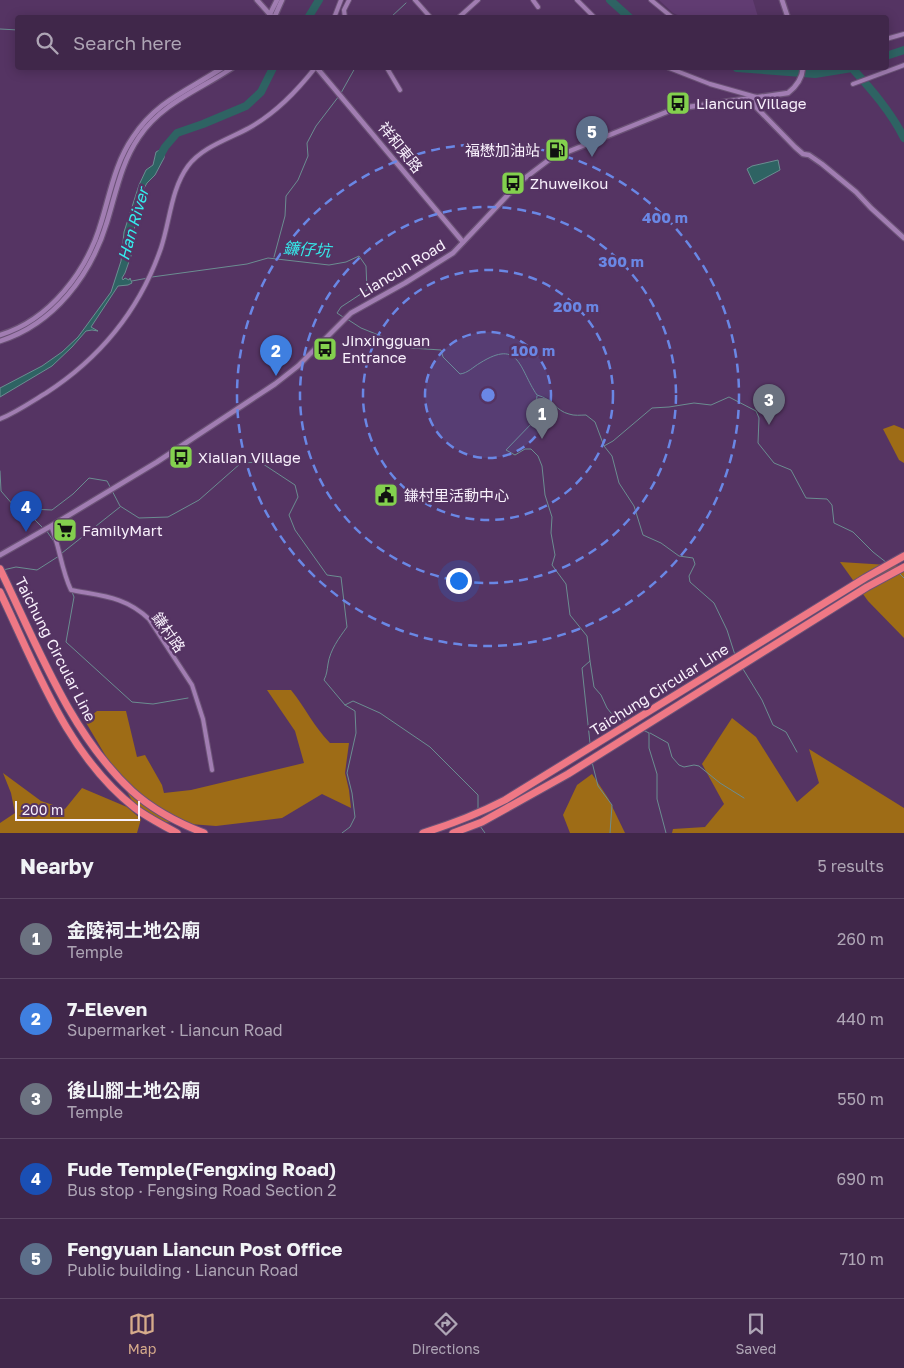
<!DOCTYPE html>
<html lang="en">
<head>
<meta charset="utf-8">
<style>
  body { margin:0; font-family:"Golos Text","Noto Sans TC",sans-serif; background:#472f51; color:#f1f3f6 }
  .scale { position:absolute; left:15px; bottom:12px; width:125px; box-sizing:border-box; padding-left:5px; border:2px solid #f8f0fc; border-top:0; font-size:14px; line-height:18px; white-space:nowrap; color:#f8f0fc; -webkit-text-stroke:4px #553463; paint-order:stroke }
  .you { position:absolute; left:458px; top:580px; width:18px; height:18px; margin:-12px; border:4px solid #fff; border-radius:50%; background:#1a73e8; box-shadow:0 0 0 8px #1a73e833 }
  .badge { display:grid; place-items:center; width:32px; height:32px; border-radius:50%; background:#d6ab8b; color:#fff; font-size:16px; font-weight:700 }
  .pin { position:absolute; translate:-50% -41px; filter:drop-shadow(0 1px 2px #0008) }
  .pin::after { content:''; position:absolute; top:26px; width:18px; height:15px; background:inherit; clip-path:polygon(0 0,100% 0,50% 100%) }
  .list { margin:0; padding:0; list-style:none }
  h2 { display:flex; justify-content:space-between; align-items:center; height:65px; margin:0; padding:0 20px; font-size:21px }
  h2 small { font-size:16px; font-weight:400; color:#aea5b5 }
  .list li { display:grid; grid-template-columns:32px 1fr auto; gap:15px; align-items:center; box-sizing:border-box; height:80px; padding:0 20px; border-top:1px solid #594462 }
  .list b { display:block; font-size:19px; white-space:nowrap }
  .list p { margin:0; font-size:16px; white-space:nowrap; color:#aea5b5 }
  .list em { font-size:16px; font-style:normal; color:#aea5b5 }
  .icon { flex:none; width:28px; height:28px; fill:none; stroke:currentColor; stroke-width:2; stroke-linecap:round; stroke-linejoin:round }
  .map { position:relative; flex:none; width:904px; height:833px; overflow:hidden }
  .search { position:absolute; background:#40274a; box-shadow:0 2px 12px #0003; left:15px; right:15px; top:15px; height:55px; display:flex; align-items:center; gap:12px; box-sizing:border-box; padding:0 18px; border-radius:5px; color:#aea5b5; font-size:19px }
  .sheet { height:465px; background:#40274a }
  nav { display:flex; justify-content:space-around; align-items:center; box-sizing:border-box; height:70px; border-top:1px solid #594462; background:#40274a; font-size:14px; color:#aea5b5 }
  nav a { display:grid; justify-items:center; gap:2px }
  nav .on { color:#d6ab8b }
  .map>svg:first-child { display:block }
</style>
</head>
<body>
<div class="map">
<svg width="904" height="833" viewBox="0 0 904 833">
  <rect width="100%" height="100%" fill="#553463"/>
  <!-- built -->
  <polygon fill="#613c72" points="659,0 753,0 758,17 682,17 673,13"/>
  <!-- forest -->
  <g fill="#9e6c16">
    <polygon points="894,425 904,429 904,463 899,460 883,429"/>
    <polygon points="840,562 904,566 904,638 868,601"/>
    <path d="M267,690H291C305,707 314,727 330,743H349L345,773L349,790L351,808L322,794L282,818L216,826L150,821L133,802L85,721L97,711H126L137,757L145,755L162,785L164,793L191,790L304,763L295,731Z"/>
    <polygon points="732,718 756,737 797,802 819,783 809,749 904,808 904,833 672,833 673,829 705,827 724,804 702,764"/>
    <polygon points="3,773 41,801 65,809 82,788 127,807 141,819 137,833 0,833 0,823 15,813 11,793"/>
    <polygon points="592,774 608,798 625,833 570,833 563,815 577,785"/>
  </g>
  <!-- water -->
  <g fill="#2e6363" stroke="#6b8d91">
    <polygon points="165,147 164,158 155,175 147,183 143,190 132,239 132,253 125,273 122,278 123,280 125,278 129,280 130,278 132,283 128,285 118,286 91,327 98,331 92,330 86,331 72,347 52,366 0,397 0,388 42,366 62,352 78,337 111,292 121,261 124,232 139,185 146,170 153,165 156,152"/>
    <polygon points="778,160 780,170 754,184 747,169 752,166"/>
  </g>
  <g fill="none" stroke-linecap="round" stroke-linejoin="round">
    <!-- stream -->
    <g stroke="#6b8d91" stroke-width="1">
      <polyline points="390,18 406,3"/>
      <polyline points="0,29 18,30"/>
      <polyline points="341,93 355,68"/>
      <polyline points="274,257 285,216 286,196 298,180 308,156 307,143 316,126 339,96"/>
      <polyline points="152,277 247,264 268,258 329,265 346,262 359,256 366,266 367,290 341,307 337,313 343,317"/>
      <polyline points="132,281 148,278"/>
      <path d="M347,319L361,328L411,348L441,350L443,357L460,374C468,373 473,367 480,363C520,338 519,369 537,395C553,399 556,411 569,414C574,416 581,415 586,415L595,422L604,446L613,441L652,408L669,407L694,403L711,405L729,397L756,411L759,418L758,443L774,463L791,470L806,498L827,499L832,505L834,523L853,532L873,552L887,563"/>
      <polyline points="537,396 534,421 506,450 515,455 525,449 531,449 538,456 542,466 545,495 552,517 551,533 555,555 552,565 566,584 570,615 587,636 590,661 582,668 590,743"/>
      <polyline points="604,446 612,456 619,483 634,506 643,535 661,543 679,556 693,558 695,564 689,576 690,582 714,603 727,630 735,655"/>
      <path d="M0,471L1,491L14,506L30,509L52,510L73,494L89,478L107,481L120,506L139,518L168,517L199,500L241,463L260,462L295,485L298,497L289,515L295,530L327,575L341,577L347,627C339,638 330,650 328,664C327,670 327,674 324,680L345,705L355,711L356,733L347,773L352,793L355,817L350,827L342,833"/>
      <polyline points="30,509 35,520 43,528"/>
      <polyline points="46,530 55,543"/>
      <polyline points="61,553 67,576"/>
      <polyline points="62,553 120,507"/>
      <polyline points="3,570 16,567 37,570 59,556"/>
      <polyline points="899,573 904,578"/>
      <polyline points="72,592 74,597 66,642 132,702 153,704 188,698"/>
      <polyline points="590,661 594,687 601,695 607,708 615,718 626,722"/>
      <polyline points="743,669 762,700 773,725 786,732 797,752"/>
      <polyline points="345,705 353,701 380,713 430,747 478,795 478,809"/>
      <polyline points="643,730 649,733 649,748 657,774 657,799 666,833"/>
      <polyline points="650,733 668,743 672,757 679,765 684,767 694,765 699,766 720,783 744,798"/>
      <polyline points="592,762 598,786 612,805 610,833"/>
      <polyline points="480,826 485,833"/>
    </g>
    <!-- river -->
    <g stroke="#2e6363" stroke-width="8">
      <polyline points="610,0 630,18"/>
      <polyline points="308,18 319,0"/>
      <polyline points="886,56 904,50"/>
      <polyline points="737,68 815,74 852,68"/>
      <path d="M852,68C871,89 891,112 904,138"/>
      <polyline points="160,156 165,147 177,133 203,124 246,106 261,92 273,68"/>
    </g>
    <!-- minor casing -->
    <g stroke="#6b5276" stroke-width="6">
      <g id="minor">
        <polyline points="415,0 431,18"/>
        <polyline points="533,0 538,7"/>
        <polyline points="577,0 595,18"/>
        <polyline points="651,0 673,18"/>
        <polyline points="334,18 341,0"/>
        <polyline points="345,18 344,10 349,0"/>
        <polyline points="458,18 478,0"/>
        <polyline points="886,39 904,34"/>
        <polyline points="387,68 400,90"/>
        <polyline points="669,68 710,84 756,97"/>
        <polyline points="853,84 904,65"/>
        <path d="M0,419C17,412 31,402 46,393C100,358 140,309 161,248C170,221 171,189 188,166C202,147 229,139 249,128C276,113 296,92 315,68"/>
        <path d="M51,526C60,547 61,569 71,590C101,596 125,596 149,619L192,685L203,719L212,770"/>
      </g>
    </g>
    <!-- tertiary casing -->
    <g stroke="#6b5276" stroke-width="7">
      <g id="tertiary">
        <polyline points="257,0 273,18"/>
        <polyline points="782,0 788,18"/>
        <polyline points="268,18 277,0"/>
        <polyline points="274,18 282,0"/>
        <polyline points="317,68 463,242"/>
        <polyline points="756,97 757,108 795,147 803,154 809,155 822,164 856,192 871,208 904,238"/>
        <path d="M0,335C50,320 87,271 101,223C110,194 115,163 133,137C157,101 187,91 222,68"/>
        <path d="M0,341C54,324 91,275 107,222C116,193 121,163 139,137C162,103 199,90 232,68"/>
        <path d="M0,555L51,526L157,462L275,384L298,366L351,313L405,283L453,253L521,181L550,159L674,109L788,93C797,86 802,79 803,68"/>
      </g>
    </g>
    <!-- motorway casing -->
    <g stroke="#6b5276" stroke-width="9">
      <g id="motorway">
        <path d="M0,569C36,643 71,735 132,791C153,810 178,823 204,833"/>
        <path d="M0,592C36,667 67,755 135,808C148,818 163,825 177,833"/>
        <path d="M423,833C452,824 478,814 505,800L865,578L904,556"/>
        <polyline points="453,833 482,822 568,774 867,587 904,567"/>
      </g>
    </g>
    <!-- minor -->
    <use href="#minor" stroke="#a17db2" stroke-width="4"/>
    <!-- tertiary -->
    <use href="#tertiary" stroke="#a17db2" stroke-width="4.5"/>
    <!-- motorway -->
    <use href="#motorway" stroke="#ef7885" stroke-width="7"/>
  </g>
  <!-- distance rings -->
  <circle cx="488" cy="395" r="63" fill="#6a87e5" fill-opacity=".12"/>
  <g fill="none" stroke="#6a87e5" stroke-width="2.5" stroke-dasharray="9 6">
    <circle cx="488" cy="395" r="63"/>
    <circle cx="488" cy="395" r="125"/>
    <circle cx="488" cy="395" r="188"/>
    <circle cx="488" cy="395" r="251"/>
  </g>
  <!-- icons -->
  <defs>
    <g id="bus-square" transform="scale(1.25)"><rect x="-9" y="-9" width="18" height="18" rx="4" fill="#83d04e" stroke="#553463"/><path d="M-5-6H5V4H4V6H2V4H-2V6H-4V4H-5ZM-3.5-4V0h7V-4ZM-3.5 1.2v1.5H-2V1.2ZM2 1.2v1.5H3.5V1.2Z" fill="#111"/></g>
    <g id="fuel-square" transform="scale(1.25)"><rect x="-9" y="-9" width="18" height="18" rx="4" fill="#83d04e" stroke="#553463"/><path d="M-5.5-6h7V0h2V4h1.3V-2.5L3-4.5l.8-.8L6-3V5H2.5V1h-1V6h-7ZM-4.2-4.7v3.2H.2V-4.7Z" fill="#111"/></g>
    <g id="civic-square" transform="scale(1.25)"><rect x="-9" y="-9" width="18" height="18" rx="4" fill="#83d04e" stroke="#553463"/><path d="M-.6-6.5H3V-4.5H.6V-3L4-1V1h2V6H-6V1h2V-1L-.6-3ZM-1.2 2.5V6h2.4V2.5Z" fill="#111"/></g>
    <g id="supermarket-square" transform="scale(1.25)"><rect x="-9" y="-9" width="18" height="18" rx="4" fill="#83d04e" stroke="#553463"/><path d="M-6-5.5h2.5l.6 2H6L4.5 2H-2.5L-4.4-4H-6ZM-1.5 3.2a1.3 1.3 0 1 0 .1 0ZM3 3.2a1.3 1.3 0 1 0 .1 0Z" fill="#111"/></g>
  </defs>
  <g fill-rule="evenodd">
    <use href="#bus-square" x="678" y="103"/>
    <use href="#fuel-square" x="557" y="150"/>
    <use href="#bus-square" x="513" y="183"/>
    <use href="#bus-square" x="325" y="349"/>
    <use href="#bus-square" x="181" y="457"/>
    <use href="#civic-square" x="386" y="495"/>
    <use href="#supermarket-square" x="65" y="530"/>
  </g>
  <g text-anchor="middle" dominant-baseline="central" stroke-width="5" stroke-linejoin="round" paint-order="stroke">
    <!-- poi labels -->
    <g font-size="15" fill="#f8f0fc" stroke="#553463" text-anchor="start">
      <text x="696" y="103">Liancun Village</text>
      <text x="540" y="150" text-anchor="end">福懋加油站</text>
      <text x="530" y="183">Zhuweikou</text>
      <text x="342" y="340">Jinxingguan<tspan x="342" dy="17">Entrance</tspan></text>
      <text x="198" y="457">Xialian Village</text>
      <text x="404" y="495">鎌村里活動中心</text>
      <text x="82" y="530">FamilyMart</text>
    </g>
    <!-- street labels -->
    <g font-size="15" fill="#f8f0fc" stroke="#553463">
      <text transform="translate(401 147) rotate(51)">祥和東路</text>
      <text transform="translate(402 268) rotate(-31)">Liancun Road</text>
      <text transform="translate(169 632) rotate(55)">鎌村路</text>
      <text transform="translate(56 649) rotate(63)">Taichung Circular Line</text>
      <text transform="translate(659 689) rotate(-32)">Taichung Circular Line</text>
    </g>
    <!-- water labels -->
    <g font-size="16" font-style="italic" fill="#35ebeb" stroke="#553463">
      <text transform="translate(133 224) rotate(-74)">Han River</text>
      <text transform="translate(307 249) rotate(4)">鐮仔坑</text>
    </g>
  </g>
  <circle cx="488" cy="395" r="8" fill="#6a87e5" stroke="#553463" stroke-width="2.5"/>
  <g font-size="15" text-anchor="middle" font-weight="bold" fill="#6a87e5" stroke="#553463" stroke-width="5" stroke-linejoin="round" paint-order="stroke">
    <text x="665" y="223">400 m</text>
    <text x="621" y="267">300 m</text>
    <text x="576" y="312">200 m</text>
    <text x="533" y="356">100 m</text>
  </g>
</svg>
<div class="scale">200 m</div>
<div class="you"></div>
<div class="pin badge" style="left:542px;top:439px;background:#6b7280">1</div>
<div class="pin badge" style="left:276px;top:376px;background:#3f7fe0">2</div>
<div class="pin badge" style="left:769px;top:425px;background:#6b7280">3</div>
<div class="pin badge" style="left:26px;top:532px;background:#1a4fb4">4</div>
<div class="pin badge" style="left:592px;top:157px;background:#5c6f8a">5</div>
<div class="search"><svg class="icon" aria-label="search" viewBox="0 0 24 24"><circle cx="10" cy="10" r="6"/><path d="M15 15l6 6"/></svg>Search here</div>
</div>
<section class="sheet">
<h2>Nearby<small>5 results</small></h2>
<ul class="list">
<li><span class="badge" style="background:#6b7280">1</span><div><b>金陵祠土地公廟</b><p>Temple</p></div><em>260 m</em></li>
<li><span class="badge" style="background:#3f7fe0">2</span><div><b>7-Eleven</b><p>Supermarket · Liancun Road</p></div><em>440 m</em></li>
<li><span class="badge" style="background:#6b7280">3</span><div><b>後山腳土地公廟</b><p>Temple</p></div><em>550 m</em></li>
<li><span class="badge" style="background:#1a4fb4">4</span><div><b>Fude Temple(Fengxing Road)</b><p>Bus stop · Fengsing Road Section 2</p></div><em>690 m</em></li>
<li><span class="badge" style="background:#5c6f8a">5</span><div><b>Fengyuan Liancun Post Office</b><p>Public building · Liancun Road</p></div><em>710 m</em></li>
</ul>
</section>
<nav>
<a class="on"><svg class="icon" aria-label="map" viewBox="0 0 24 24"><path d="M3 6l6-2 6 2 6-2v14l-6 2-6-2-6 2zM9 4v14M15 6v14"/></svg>Map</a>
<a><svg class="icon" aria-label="directions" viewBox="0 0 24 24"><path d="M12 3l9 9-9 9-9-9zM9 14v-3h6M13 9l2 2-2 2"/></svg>Directions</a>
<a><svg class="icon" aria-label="saved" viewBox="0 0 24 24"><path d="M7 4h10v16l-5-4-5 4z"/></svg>Saved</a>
</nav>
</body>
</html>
